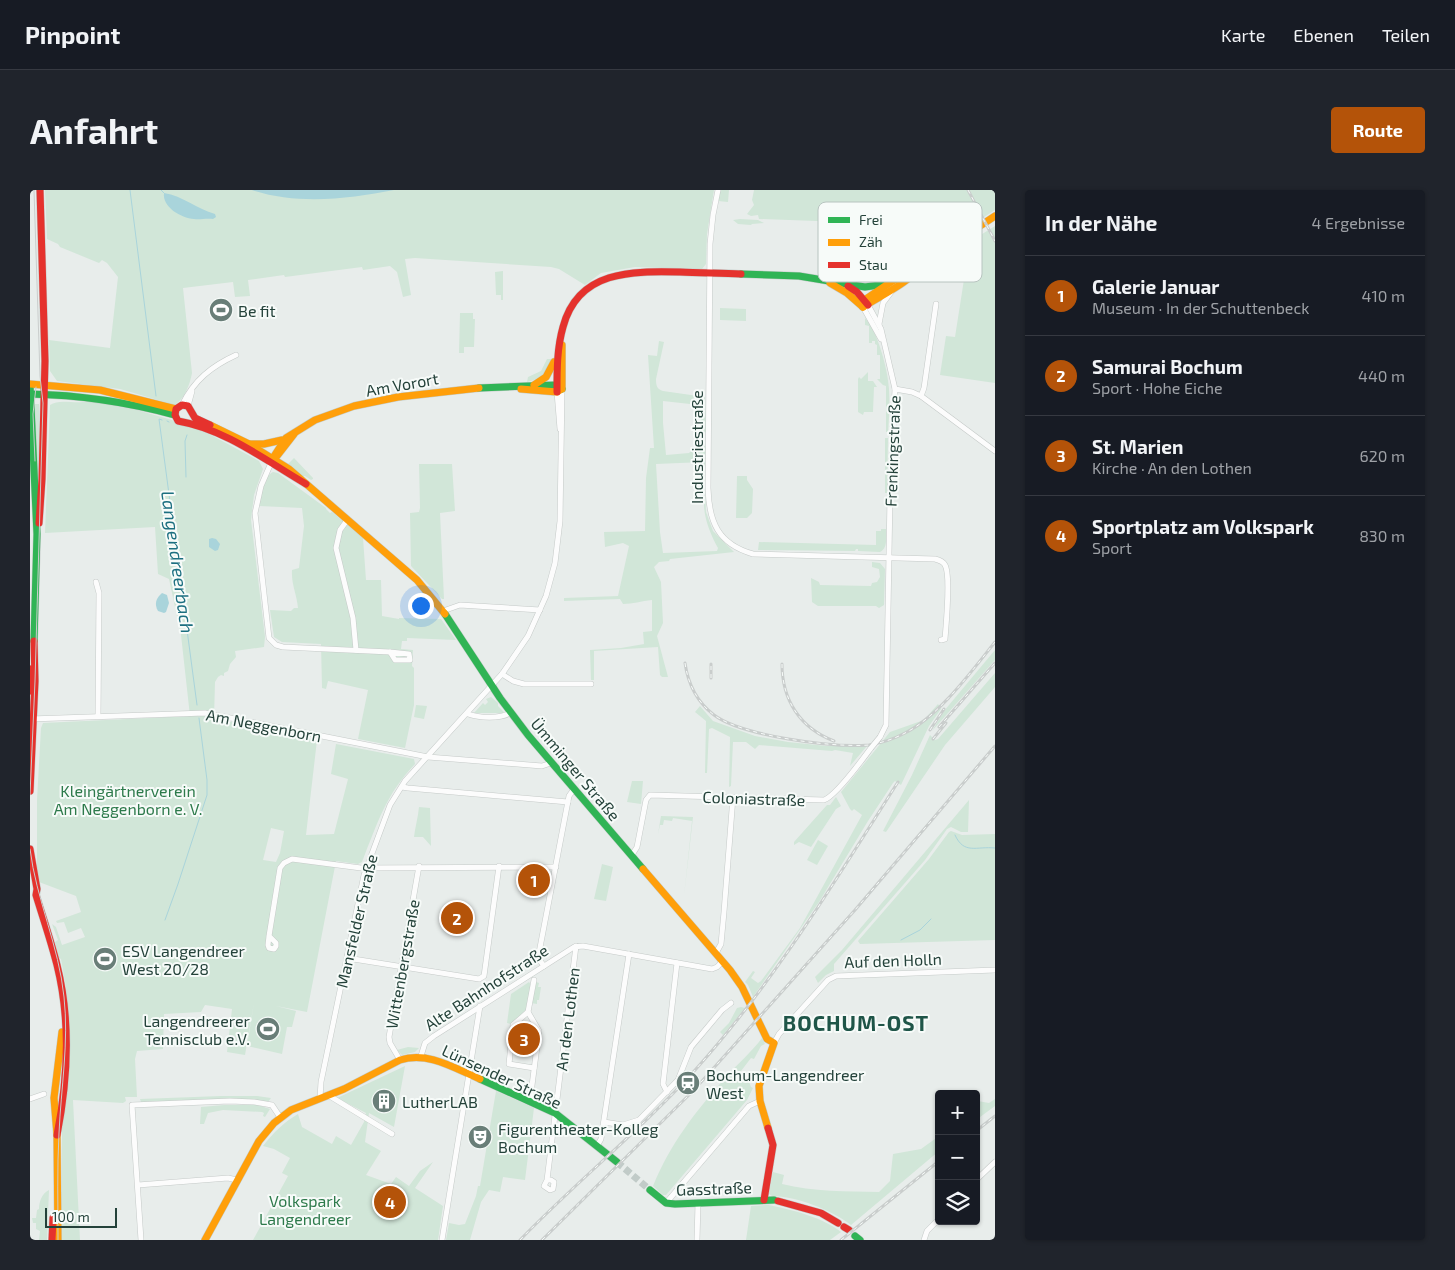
<!DOCTYPE html>
<html lang="de">
<head>
<meta charset="utf-8">
<style>
  body { margin:0; font-family:"Exo 2",sans-serif; background:#20242c; color:#f1f3f6 }
  .controls { position:absolute; right:15px; bottom:15px; display:grid; overflow:hidden; border-radius:5px; box-shadow:0 1px 4px #0004 }
  .controls button { width:45px; height:45px; display:grid; place-items:center; padding:0; border:0; border-bottom:1px solid #363941; background:#171b24; color:#f1f3f6; font:25px sans-serif }
  .scale { position:absolute; left:15px; bottom:12px; width:72px; box-sizing:border-box; padding-left:5px; border:2px solid #24423a; border-top:0; font-size:14px; line-height:18px; white-space:nowrap; color:#24423a; -webkit-text-stroke:4px #f7fbf9; paint-order:stroke }
  .you { position:absolute; left:390px; top:415px; width:18px; height:18px; margin:-12px; border:4px solid #fff; border-radius:50%; background:#1a73e8; box-shadow:0 0 0 8px #1a73e833 }
  .badge { display:grid; place-items:center; width:32px; height:32px; border-radius:50%; background:#b45309; color:#fff; font-size:16px; font-weight:700 }
  .pin { position:absolute; translate:-50% -50%; border:2px solid #fff; box-shadow:0 1px 5px #0006 }
  .list { margin:0; padding:0; list-style:none }
  h2 { display:flex; justify-content:space-between; align-items:center; height:65px; margin:0; padding:0 20px; font-size:21px }
  h2 small { font-size:16px; font-weight:400; color:#9ea1a6 }
  .list li { display:grid; grid-template-columns:32px 1fr auto; gap:15px; align-items:center; box-sizing:border-box; height:80px; padding:0 20px; border-top:1px solid #363941 }
  .list b { display:block; font-size:19px; white-space:nowrap }
  .list p { margin:0; font-size:16px; white-space:nowrap; color:#9ea1a6 }
  .list em { font-size:16px; font-style:normal; color:#9ea1a6 }
  .icon { flex:none; width:28px; height:28px; fill:none; stroke:currentColor; stroke-width:2; stroke-linecap:round; stroke-linejoin:round }
  .map { position:relative; flex:none; width:965px; height:1050px; overflow:hidden; border-radius:5px }
  header { display:flex; align-items:center; gap:30px; box-sizing:border-box; height:70px; padding:0 25px; background:#171b24; border-bottom:1px solid #363941 }
  header strong { font-size:24px }
  nav { display:flex; gap:28px; margin-inline-start:auto; font-size:18px }
  .intro { display:flex; align-items:center; justify-content:space-between; box-sizing:border-box; height:120px; padding:0 30px }
  h1 { margin:0; font-size:35px }
  .button { padding:12px 22px; border-radius:5px; background:#b45309; color:#fff; font-size:18px; font-weight:700 }
  main { display:flex; gap:30px; padding:0 30px }
  aside { flex:1; background:#171b24; border-radius:5px; box-shadow:0 1px 4px #0004 }
  .map>svg:first-child { display:block }
</style>
</head>
<body>
<header>
<strong>Pinpoint</strong>
<nav><a>Karte</a><a>Ebenen</a><a>Teilen</a></nav>
</header>
<div class="intro"><h1>Anfahrt</h1><a class="button">Route</a></div>
<main>
<div class="map">
<svg width="965" height="1050" viewBox="0 0 965 1050">
  <rect width="100%" height="100%" fill="#e8edeb"/>
  <!-- green -->
  <g fill="#d1e6d8" fill-rule="evenodd">
    <path d="M15,0H684L677,44L676,74L672,79L605,77L571,83L555,95L529,79L521,77L385,68L375,69L381,105L373,107L367,82L360,76L333,80L332,77L255,87L254,85L218,90L220,106L205,107L203,92L153,98L162,183C160,194 155,208 145,215L90,199L27,191L20,181L19,150L80,158L88,87L77,73L72,70L69,73L30,57L28,54L17,49Z"/>
    <polygon points="690,0 699,0 698,12 688,11"/>
    <path d="M724,0H965V20L896,65L895,58L856,52L854,58C845,56 837,55 828,54L826,45L830,38L816,40L811,37L813,32L729,29L728,25L721,26L717,24L724,15L722,10Z"/>
    <polygon points="710,29 728,30 734,33 722,34 721,35 708,34 703,30"/>
    <polygon points="965,36 965,193 910,185 916,146 925,147 938,64 925,61"/>
    <polygon points="473,81 473,110 471,110 471,105 466,105 465,82"/>
    <polygon points="690,118 716,119 716,131 690,130"/>
    <polygon points="430,123 443,123 443,129 445,129 444,157 434,157 434,163 429,163"/>
    <path d="M835,128C848,142 858,180 859,199C860,213 859,228 858,242H856V196L853,195L847,189H850V165H847V155L845,154V151H842V153H839V136L835,135Z"/>
    <path d="M629,151L634,152L626,189C626,196 627,199 633,201L675,207L676,242L672,243L669,215L633,211V233L636,265L659,263L666,256L674,255L676,257L675,293L673,272L626,274L630,342L633,363L687,361L688,358C679,342 671,321 675,303L676,322L683,341L704,362L640,369L639,371L629,372L624,377L631,392L633,433L627,446L638,487H632L630,485L628,457L564,461V490H561L560,460L591,458L614,454L613,442L622,441V410C611,411 603,414 593,414L590,409L534,411V408L588,406L599,356L593,353L575,357L574,342L615,341L616,288L620,258H624L618,165L627,166Z"/>
    <path d="M517,169H522C519,182 510,189 497,192L498,187L511,181Z"/>
    <polygon points="838,182 838,191 843,191 847,197 844,197 843,222 834,222 833,225 828,222 828,189 829,187 831,189"/>
    <path d="M58,211L107,220L142,230L149,235H156L183,246L229,271L233,279L224,305L221,330L235,447L234,457L205,461L206,467L200,474L198,481L194,483V486L191,485L188,487L185,492L184,528L287,550L276,645L304,644L318,589L301,584L306,554L384,569L385,574C356,604 347,634 332,672L328,674L306,671L277,822L246,816L266,821L262,837H257L252,864L217,856L224,813L215,865L197,862L202,819L175,815L171,822L134,824L133,859L107,861L105,869L107,907H95L96,911L93,913L43,910L50,1050H31L32,943L30,941L37,830L38,829L36,797L31,769L29,768L25,752L28,750L22,734L26,737L32,755L55,747L51,738L38,743L34,732L27,733L26,731L51,722L46,706L9,692L7,686V610L11,538L13,533L160,526L151,445L139,389L128,384L125,337L15,343L20,215C30,208 46,215 58,211ZM241,638L254,641L250,663L246,672L233,670Z"/>
    <polygon points="5,214 9,214 10,284 7,285"/>
    <polygon points="855,248 858,248 857,303 855,303"/>
    <polygon points="264,268 283,288 283,289 281,290 275,286 273,286 257,275"/>
    <polygon points="389,274 422,274 425,321 410,323 414,409 412,409 381,376 380,323 389,322 390,318"/>
    <path d="M243,282L248,283L296,318V319L300,323L302,322L333,348L336,390H351L352,426L369,429V428L411,429L426,450L377,448V451H372L371,459L383,460L382,476L384,478V515L375,558L328,549L338,500L298,491L296,499L292,498L291,454L252,452L244,447L240,420L261,421L264,418H268C267,405 261,394 262,380L269,378L274,336L272,318L229,316C231,306 233,287 243,282Z"/>
    <polygon points="707,286 717,286 717,290 723,299 722,323 717,328 706,328"/>
    <path d="M851,339H856C856,347 858,358 850,362L828,361V359H826L825,361L728,360L729,352L846,355V341H851Z"/>
    <polygon points="842,372 850,373 855,379 854,415 849,418 846,416 788,416 782,412 781,388 789,392 790,395 841,396 842,393 847,392 850,387 849,379 842,377"/>
    <polygon points="965,460 965,470 902,541 914,521"/>
    <polygon points="965,483 965,497 915,555 856,642 853,641 882,585 900,545 905,550 908,549"/>
    <polygon points="461,507 468,513 468,516 474,522 473,523 444,523 453,513 455,515 458,512 456,509"/>
    <polygon points="908,514 911,519 899,536 871,595 865,591 863,593 838,631 789,712 723,807 718,795 715,792 723,781 725,782 721,788 728,793 731,791 770,738 832,625 824,619 822,621 820,619 811,602 860,542 894,530"/>
    <polygon points="386,515 397,516 394,529 384,527"/>
    <polygon points="670,516 683,531 725,546 758,552 797,556 837,556 820,576 823,563 805,560 802,561 729,555 725,559 716,552 703,552 701,596 699,597 700,547 682,538 679,539 677,583 675,583 676,531 665,522"/>
    <polygon points="602,591 613,591 611,614 597,612"/>
    <polygon points="806,607 811,616 806,619 781,657 769,652 764,655 764,652 797,615 800,615"/>
    <polygon points="939,610 938,642 931,642 921,637 917,639 895,670 804,774 804,781 796,785 788,793 785,787 812,760"/>
    <path d="M389,617L400,618L401,656L393,647H384C385,637 388,628 389,617Z"/>
    <polygon points="631,626 663,627 654,706 662,631 643,628 642,631 634,630 633,635 630,635 628,644"/>
    <polygon points="921,641 932,645 965,644 965,750 830,754 828,751 899,669 919,642"/>
    <polygon points="788,650 798,656 787,675 777,670"/>
    <polygon points="572,674 583,677 576,711 564,709"/>
    <polygon points="499,792 501,795 497,819 481,834 477,833 481,804"/>
    <polygon points="506,792 509,793 508,797 511,797 509,810 507,810 507,814 501,813"/>
    <polygon points="711,817 715,818 693,845 690,842 699,833 707,818"/>
    <path d="M732,848L735,854L731,856L724,869L721,868L708,885L711,887L709,889L713,892L717,887L721,897L723,898L717,910L636,1005H633L623,996C640,954 666,921 695,888C707,874 721,863 732,848Z"/>
    <polygon points="378,857 389,858 385,862 372,865 367,860"/>
    <path d="M375,876L364,937L339,923L335,952L351,961L336,985L361,994L366,987L379,996L390,981L403,972L385,998L413,1016L408,1050H223L258,986L252,983L260,968L244,959L233,956C243,943 254,932 268,924L272,937L302,954L306,946L321,955L334,932L336,923L307,908Z"/>
    <polygon points="466,901 504,918 495,990 473,987 470,1002 459,1000 451,1012 440,1050 416,1050 419,1033 429,1035 435,1034 446,1006 448,996 450,996"/>
    <polygon points="191,906 227,906 241,908 238,912 226,910 111,912 110,909"/>
    <polygon points="965,909 965,916 946,930 946,912 948,911 959,913"/>
    <polygon points="194,915 228,915 240,919 235,927 233,926 234,923 232,922 193,920 178,923 174,934 170,934 171,917"/>
    <path d="M909,946V961L821,1035C802,1020 766,1006 742,1006L739,1004L743,982L754,985L752,994C783,1002 817,1001 849,1002L860,991L863,964L891,959Z"/>
    <path d="M19,1000L17,1050H9L10,1041L6,1039V1033H3L2,1028H6L7,1020L9,1019C9,1012 12,1003 19,1000Z"/>
    <path d="M738,1015C760,1019 794,1028 811,1042L800,1050H716L721,1016Z"/>
  </g>
  <!-- water -->
  <g fill="#a9d4db">
    <path d="M222,0H364C319,9 267,15 222,0Z"/>
    <path d="M134,3C153,6 167,19 185,24L186,27L183,29C176,28 170,30 164,29C151,28 132,17 134,3Z"/>
    <polygon points="182,348 186,349 190,354 188,360 185,361 179,357 179,349"/>
    <path d="M132,403L137,405L139,413L136,422L134,423L128,421C124,414 126,408 132,403Z"/>
  </g>
  <g fill="none" stroke-linecap="round" stroke-linejoin="round">
    <!-- stream -->
    <g stroke="#a9d4db" stroke-width="1">
      <polyline points="100,0 126,206"/>
      <polyline points="131,0 134,3"/>
      <polyline points="132,230 129,229 167,515"/>
      <polyline points="137,231 139,232"/>
      <polyline points="156,287 155,251 157,245"/>
      <path d="M925,645C934,665 946,656 965,658"/>
      <polyline points="135,730 148,694 177,605 177,590 169,528"/>
      <polyline points="871,750 890,740 901,729"/>
    </g>
    <!-- secondary-tunnel -->
    <polyline stroke="#c1cbc8" stroke-width="7" stroke-dasharray="7 3.5" stroke-linecap="butt" points="587,972 620,1000"/>
    <!-- street casing -->
    <g stroke="#c5cac8" stroke-width="6">
      <g id="street">
        <path d="M688,0L683,25L680,54L678,298C679,332 688,354 723,364L905,369C909,370 913,371 915,375C921,385 916,436 915,449L911,450"/>
        <polyline points="838,115 851,139 865,199 860,306 856,535 850,547"/>
        <polyline points="833,117 851,149"/>
        <polyline points="849,134 853,113 862,101"/>
        <polyline points="865,199 882,202 891,206 965,261"/>
        <polyline points="527,202 530,239"/>
        <polyline points="891,206 894,198 906,114"/>
        <path d="M152,215C164,190 182,176 206,165"/>
        <polyline points="158,216 162,201"/>
        <polyline points="241,273 231,296 225,323 239,448 246,455 253,457 360,462"/>
        <polyline points="318,329 310,340 306,358 323,428 326,460"/>
        <polyline points="66,392 69,403 68,526"/>
        <polyline points="413,421 430,415 510,420"/>
        <polygon points="360,462 379,464 380,470 365,470"/>
        <polyline points="472,484 483,491 494,494 561,494"/>
        <path d="M438,524C449,528 470,529 480,523"/>
        <polyline points="0,529 175,523 398,567 512,576 521,573"/>
        <polyline points="372,597 378,598 538,612"/>
        <path d="M602,665L607,657L616,610L620,605L794,610C806,606 832,570 841,558"/>
        <polyline points="239,746 246,753 246,756 244,759 239,758 238,755 239,746 250,678 254,673 262,669 331,678 526,677"/>
        <polyline points="686,763 691,754 694,722 703,607"/>
        <polyline points="317,768 449,789 454,786 469,676"/>
        <polyline points="514,776 508,768 539,606 544,599"/>
        <polyline points="504,790 498,822 483,835 479,874 504,878"/>
        <polyline points="498,822 509,841 500,911"/>
        <polyline points="744,853 749,844 798,790 806,786 965,780"/>
        <polyline points="391,866 395,853 404,846 544,757 553,756 682,779 687,777 693,771"/>
        <polyline points="370,870 360,853 359,847 389,676"/>
        <polyline points="637,902 633,894 647,773"/>
        <polyline points="298,905 362,944"/>
        <polyline points="290,908 291,892 334,685 360,615 375,591 472,484 498,446 516,406 525,373 530,331 532,199"/>
        <polyline points="0,909 14,904"/>
        <polyline points="574,932 593,935 609,930 648,890 661,857 692,820 701,813"/>
        <polyline points="567,956 571,949 599,764"/>
        <polyline points="517,990 521,990 524,992 523,999 520,1000 514,996 517,990 546,756"/>
        <polyline points="946,990 965,972"/>
        <polyline points="108,995 198,988 207,990"/>
        <polyline points="636,1013 719,916 730,911"/>
        <polyline points="111,1050 102,915 200,911 224,912 242,915 250,927"/>
        <polyline points="412,1050 450,816"/>
        <polyline points="667,1050 668,1013"/>
        <polyline points="894,1050 897,1041 909,1029"/>
      </g>
    </g>
    <!-- fast casing -->
    <g stroke="#c3cbc8" stroke-width="8">
      <g id="fast">
        <polyline points="711,84 769,86 835,97 849,95 866,89"/>
        <polyline points="0,195 7,344 4,451"/>
        <polyline points="449,198 526,195 532,199"/>
        <path d="M0,204C50,205 97,212 145,225"/>
        <polyline points="415,424 470,508 498,545 613,679"/>
        <polyline points="450,889 525,923 587,972"/>
        <polyline points="620,1000 636,1013 645,1014 744,1010"/>
        <polyline points="825,1046 830,1050"/>
      </g>
    </g>
    <!-- slow casing -->
    <g stroke="#c3cbc8" stroke-width="8">
      <g id="slow">
        <polyline points="800,93 817,103 833,117"/>
        <polyline points="833,117 836,109 883,77 894,73 965,26"/>
        <path d="M833,117C854,104 878,93 894,74"/>
        <polyline points="532,155 532,199"/>
        <polyline points="0,194 70,200 146,219"/>
        <polyline points="504,195 516,187 524,172"/>
        <polyline points="491,199 527,202 530,200"/>
        <polyline points="180,235 219,254 259,279 387,390 415,424"/>
        <polyline points="220,254 234,254 252,250"/>
        <polyline points="241,271 256,248 285,230 324,216 368,207 449,198"/>
        <polyline points="243,271 264,244"/>
        <polyline points="613,679 700,780 712,797 737,849 744,853 729,896 730,911 738,938"/>
        <polyline points="28,1050 27,945 24,908 32,842"/>
        <path d="M175,1050L229,951L244,933L261,920L314,899L370,870C398,861 424,878 450,889"/>
      </g>
    </g>
    <!-- jam casing -->
    <g stroke="#c3cbc8" stroke-width="8">
      <g id="jam">
        <polyline points="818,96 827,102 838,115"/>
        <path d="M527,202C527,180 527,158 533,137C548,80 602,81 650,82C670,83 691,83 711,84"/>
        <path d="M180,235L165,228L158,216L152,215L146,219L145,225L148,231C195,239 235,270 276,294"/>
        <polyline points="9,333 12,289 15,171 10,0"/>
        <polyline points="0,501 1,479"/>
        <polyline points="0,601 5,491 4,451"/>
        <path d="M0,659L7,699L6,705C13,728 21,751 27,775C41,831 38,889 27,945"/>
        <polyline points="734,1010 743,955 738,938"/>
        <polyline points="748,1011 791,1023 808,1033"/>
        <polyline points="814,1037 819,1040"/>
        <polyline points="22,1050 23,1028"/>
      </g>
    </g>
    <!-- street -->
    <use href="#street" stroke="#fcfcfc" stroke-width="5"/>
    <!-- fast -->
    <use href="#fast" stroke="#30b455" stroke-width="7"/>
    <!-- slow -->
    <use href="#slow" stroke="#ff9f0a" stroke-width="7"/>
    <!-- jam -->
    <use href="#jam" stroke="#e5322d" stroke-width="7"/>
    <!-- tram -->
    <g stroke="#c9cdcc" stroke-width="1">
      <polyline points="5,271 3,224 6,197"/>
      <polyline points="0,605 5,491 12,247 13,213 10,186 4,0"/>
      <path d="M0,659C6,709 29,756 34,807C39,852 31,898 29,943C27,979 28,1015 28,1050"/>
    </g>
    <!-- rail casing -->
    <g stroke="#c9cdcc" stroke-width="3">
      <g id="rail">
        <polyline points="938,0 965,51"/>
        <path d="M655,473C658,494 667,512 684,525C712,546 803,558 839,555C851,553 864,549 875,543C909,526 941,482 965,452"/>
        <path d="M752,474C752,510 770,538 804,551"/>
        <polyline points="681,488 681,474"/>
        <polyline points="909,537 965,473"/>
        <polyline points="900,540 914,519"/>
        <polyline points="903,549 916,533"/>
        <polyline points="946,941 965,926"/>
        <path d="M490,1050C547,991 611,940 666,879C745,791 805,691 868,592"/>
        <polyline points="512,1050 664,900 825,720 965,556"/>
        <polyline points="811,1050 909,971"/>
      </g>
    </g>
    <!-- rail -->
    <use href="#rail" stroke="#f7fbf9" stroke-width="1" stroke-dasharray="4" stroke-linecap="butt"/>
    <!-- street-bridge casing -->
    <g stroke="#c5cac8" stroke-width="6" stroke-linecap="butt">
      <polyline id="street-bridge" points="841,558 850,547"/>
    </g>
    <!-- street-bridge -->
    <use href="#street-bridge" stroke="#fcfcfc" stroke-width="5"/>
  </g>
  <!-- icons -->
  <defs>
    <g id="stadium-disc" transform="scale(1.25)"><circle r="9.5" fill="#697e78" stroke="#f7fbf9"/><path d="M0-5a6.5 5 0 1 0 0 10a6.5 5 0 1 0 0-10ZM-3.5-1.8h7v3.6h-7Z" fill="#fff"/></g>
    <g id="station-disc" transform="scale(1.25)"><circle r="9.5" fill="#697e78" stroke="#f7fbf9"/><path d="M-3-6H3Q5-6 5-4V2Q5 4 3 4L4.5 6H3L1.5 4h-3L-3 6H-4.5L-3 4Q-5 4-5 2V-4Q-5-6-3-6ZM-3.5-4v3h7v-3ZM-3.5 1v1.5H-2V1ZM2 1v1.5H3.5V1Z" fill="#fff"/></g>
    <g id="building-disc" transform="scale(1.25)"><circle r="9.5" fill="#697e78" stroke="#f7fbf9"/><path d="M-4-6H4V6H1V3H-1V6H-4ZM-2.5-4.3h1.7v1.8h-1.7ZM.8-4.3h1.7v1.8H.8ZM-2.5-1h1.7V.8h-1.7ZM.8-1h1.7V.8H.8Z" fill="#fff"/></g>
    <g id="theatre-disc" transform="scale(1.25)"><circle r="9.5" fill="#697e78" stroke="#f7fbf9"/><path d="M-5-5.5Q0-4 5-5.5V0Q5 5 0 6Q-5 5-5 0ZM-3.3-2.5H-1v1.5H-3.3ZM1-2.5H3.3v1.5H1ZM-2.8 1Q0 5.5 2.8 1Z" fill="#fff"/></g>
  </defs>
  <g fill-rule="evenodd">
    <use href="#stadium-disc" x="191" y="120"/>
    <use href="#stadium-disc" x="75" y="769"/>
    <use href="#stadium-disc" x="238" y="839"/>
    <use href="#station-disc" x="658" y="893"/>
    <use href="#building-disc" x="354" y="911"/>
    <use href="#theatre-disc" x="450" y="947"/>
  </g>
  <g text-anchor="middle" dominant-baseline="central" stroke-width="4" stroke-linejoin="round" paint-order="stroke">
    <!-- poi labels -->
    <g font-size="16" fill="#24423a" stroke="#f7fbf9" text-anchor="start">
      <text x="208" y="120">Be fit</text>
      <text x="92" y="760">ESV Langendreer<tspan x="92" dy="18">West 20/28</tspan></text>
      <text x="220" y="830" text-anchor="end">Langendreerer<tspan x="220" dy="18">Tennisclub e.V.</tspan></text>
      <text x="676" y="884">Bochum-Langendreer<tspan x="676" dy="18">West</tspan></text>
      <text x="372" y="911">LutherLAB</text>
      <text x="468" y="938">Figurentheater-Kolleg<tspan x="468" dy="18">Bochum</tspan></text>
    </g>
    <!-- street labels -->
    <g font-size="16" fill="#24423a" stroke="#f7fbf9">
      <text transform="translate(372 194) rotate(-10)">Am Vorort</text>
      <text transform="translate(666 257) rotate(-90)">Industriestraße</text>
      <text transform="translate(862 261) rotate(-88)">Frenkingstraße</text>
      <text transform="translate(234 535) rotate(11)">Am Neggenborn</text>
      <text transform="translate(546 579) rotate(50)">Ümminger Straße</text>
      <text transform="translate(724 608) rotate(2)">Coloniastraße</text>
      <text transform="translate(326 731) rotate(-77)">Mansfelder Straße</text>
      <text transform="translate(863 770) rotate(-2)">Auf den Holln</text>
      <text transform="translate(372 774) rotate(-80)">Wittenbergstraße</text>
      <text transform="translate(456 797) rotate(-33)">Alte Bahnhofstraße</text>
      <text transform="translate(537 829) rotate(-83)">An den Lothen</text>
      <text transform="translate(472 886) rotate(25)">Lünsender Straße</text>
      <text transform="translate(684 998) rotate(-2)">Gasstraße</text>
    </g>
    <!-- park labels -->
    <g font-size="16" fill="#2d7a4b" stroke="#f7fbf9">
      <text x="98" y="600">Kleingärtnerverein<tspan x="98" dy="18">Am Neggenborn e. V.</tspan></text>
      <text x="275" y="1010">Volkspark<tspan x="275" dy="18">Langendreer</tspan></text>
    </g>
    <!-- water labels -->
    <g font-size="18" font-style="italic" fill="#1c6f80" stroke="#f7fbf9">
      <text transform="translate(148 372) rotate(82)">Langendreerbach</text>
    </g>
    <!-- district labels -->
    <g font-size="21" font-weight="bold" letter-spacing="1" fill="#1f5548" stroke="#f7fbf9">
      <text x="826" y="832">BOCHUM-OST</text>
    </g>
  </g>
  <!-- legend -->
  <rect x="788" y="12" width="164" height="80" rx="8" fill="#f7fbf9" stroke="#b8c4c0" stroke-width="1"/>
  <rect x="798" y="27" width="22" height="6" fill="#30b455"/>
  <rect x="798" y="49" width="22" height="7" fill="#ff9f0a"/>
  <rect x="798" y="72" width="22" height="6" fill="#e5322d"/>
  <g font-size="14" fill="#24423a">
    <text x="829" y="35">Frei</text>
    <text x="829" y="57">Zäh</text>
    <text x="829" y="80">Stau</text>
  </g>
</svg>
<div class="controls">
<button>+</button>
<button>−</button>
<button><svg class="icon" aria-label="layers" viewBox="0 0 24 24"><path d="M12 4l9 5-9 5-9-5zM3 14l9 5 9-5"/></svg></button>
</div>
<div class="scale">100 m</div>
<div class="you"></div>
<div class="pin badge" style="left:504px;top:690px">1</div>
<div class="pin badge" style="left:427px;top:728px">2</div>
<div class="pin badge" style="left:494px;top:849px">3</div>
<div class="pin badge" style="left:360px;top:1012px">4</div>
</div>
<aside>
<h2>In der Nähe<small>4 Ergebnisse</small></h2>
<ul class="list">
<li><span class="badge">1</span><div><b>Galerie Januar</b><p>Museum · In der Schuttenbeck</p></div><em>410 m</em></li>
<li><span class="badge">2</span><div><b>Samurai Bochum</b><p>Sport · Hohe Eiche</p></div><em>440 m</em></li>
<li><span class="badge">3</span><div><b>St. Marien</b><p>Kirche · An den Lothen</p></div><em>620 m</em></li>
<li><span class="badge">4</span><div><b>Sportplatz am Volkspark</b><p>Sport</p></div><em>830 m</em></li>
</ul>
</aside>
</main>
</body>
</html>
